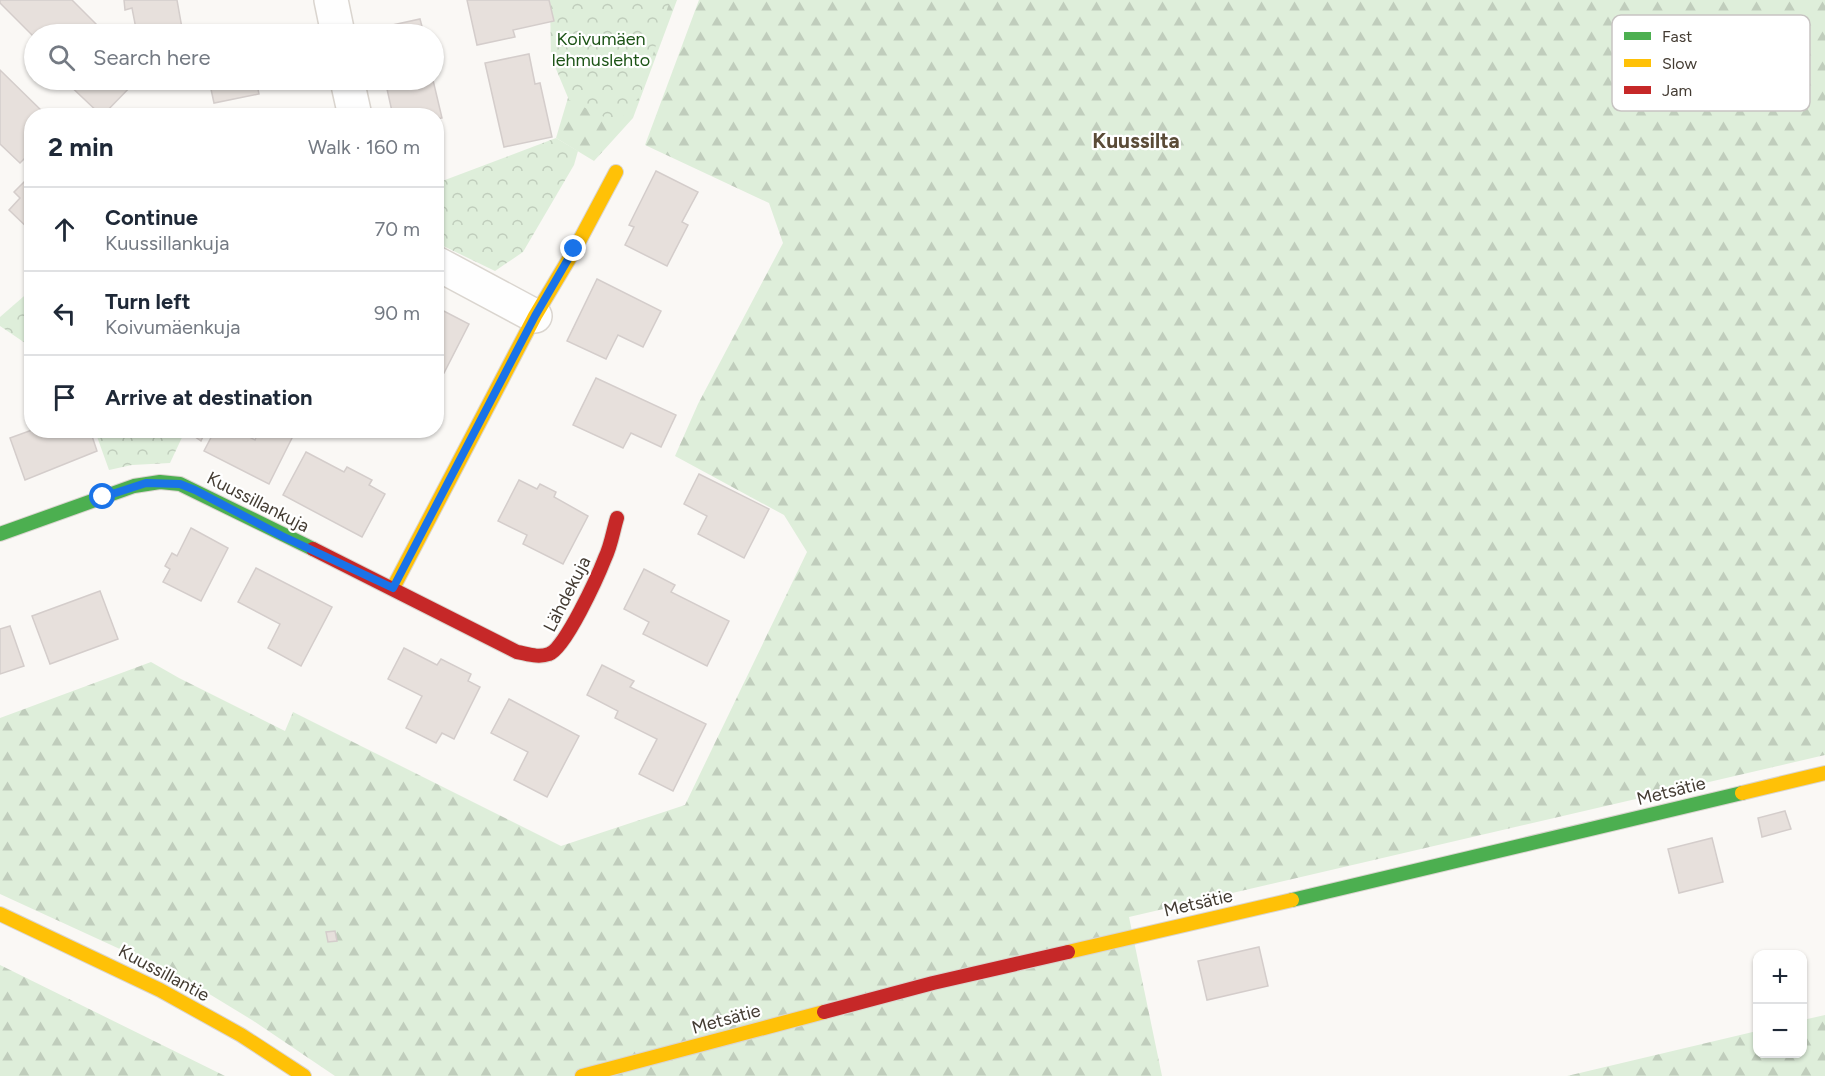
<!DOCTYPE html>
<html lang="en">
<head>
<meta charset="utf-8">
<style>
  body { margin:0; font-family:Figtree,sans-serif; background:#f6f6f7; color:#1f2937 }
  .controls { position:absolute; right:18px; bottom:18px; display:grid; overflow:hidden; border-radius:12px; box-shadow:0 2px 4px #0004 }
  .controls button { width:54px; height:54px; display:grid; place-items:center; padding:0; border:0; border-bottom:2px solid #e0e1e3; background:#fff; color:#1f2937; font:30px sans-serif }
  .stop { position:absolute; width:18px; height:18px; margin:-14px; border:4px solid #1a73e8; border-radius:50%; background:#fff }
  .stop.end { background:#1a73e8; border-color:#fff; box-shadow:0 2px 6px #0008 }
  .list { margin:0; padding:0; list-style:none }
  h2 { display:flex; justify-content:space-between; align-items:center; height:78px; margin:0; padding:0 24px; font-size:26px }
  h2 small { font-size:20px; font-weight:400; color:#747a83 }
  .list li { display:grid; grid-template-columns:39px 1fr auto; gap:18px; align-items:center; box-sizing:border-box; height:84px; padding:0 24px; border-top:2px solid #e0e1e3 }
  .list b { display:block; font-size:22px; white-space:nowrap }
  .list p { margin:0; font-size:20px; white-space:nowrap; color:#747a83 }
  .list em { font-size:20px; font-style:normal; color:#747a83 }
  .icon { flex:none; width:33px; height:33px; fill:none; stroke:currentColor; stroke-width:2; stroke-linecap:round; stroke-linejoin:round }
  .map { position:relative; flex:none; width:1825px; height:1076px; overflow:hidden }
  .search { position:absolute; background:#fff; box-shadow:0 2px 4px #0004; left:24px; top:24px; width:420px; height:66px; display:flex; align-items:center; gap:15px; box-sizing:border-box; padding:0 21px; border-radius:33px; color:#747a83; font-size:22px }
  .panel { position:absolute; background:#fff; box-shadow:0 2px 4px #0004; left:24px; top:108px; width:420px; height:330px; border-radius:24px }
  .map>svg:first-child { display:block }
</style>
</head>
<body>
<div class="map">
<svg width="1825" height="1076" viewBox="0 0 1825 1076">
  <defs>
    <pattern id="forest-firs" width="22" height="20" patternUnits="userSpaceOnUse" patternTransform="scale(1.5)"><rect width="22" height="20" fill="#deeeda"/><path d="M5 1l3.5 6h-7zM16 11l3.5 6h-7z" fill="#c0cdbc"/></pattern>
    <pattern id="park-crowns" width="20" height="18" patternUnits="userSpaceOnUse" patternTransform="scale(1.5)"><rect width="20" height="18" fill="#deeeda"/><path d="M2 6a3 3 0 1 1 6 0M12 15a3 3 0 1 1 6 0" fill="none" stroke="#c0cdbc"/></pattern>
  </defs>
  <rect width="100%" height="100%" fill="#faf8f5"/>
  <!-- forest -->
  <g fill="url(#forest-firs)">
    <polygon points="550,0 677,0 633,118 594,161 556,138 570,91"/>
    <polygon points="699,0 1825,0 1825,755 1129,917 1162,1076 335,1076 252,1020 183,978 0,894 0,718 151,662 179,678 285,731 293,712 561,846 685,805 807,552 784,515 675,456 698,404 783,243 769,203 645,145"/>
    <polygon points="0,965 225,1076 0,1076"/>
    <polygon points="1825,1015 1825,1076 1567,1076 1757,1031 1758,1054 1802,1054 1803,1020"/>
  </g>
  <!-- park -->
  <g fill="url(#park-crowns)">
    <polygon points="550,0 670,0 640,96 617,123 569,100 551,57"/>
    <polygon points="556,138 578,151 574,165 523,252 495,271 437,243 437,183"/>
    <polygon points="31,290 31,347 0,326 0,317"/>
    <polygon points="95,431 95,430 185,431 170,463 132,465 109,470"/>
  </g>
  <!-- building -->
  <g fill="#e7e0dc" stroke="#d4cdcb" stroke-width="1.5">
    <polygon points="0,0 72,0 100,28 94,34 34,34 34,37 0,3"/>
    <polygon points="124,0 177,0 182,28 137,34 132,8 125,10"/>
    <polygon points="467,0 549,0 554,21 513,30 515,37 477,45"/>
    <polygon points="420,19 424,34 376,34 374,29"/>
    <polygon points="529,54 535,84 540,83 552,137 504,147 485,63"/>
    <polygon points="0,70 47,116 32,116 32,151 20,163 0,144"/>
    <polygon points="64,80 137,80 102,116"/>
    <polygon points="209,80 256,80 259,94 214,103"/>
    <polygon points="385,80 433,80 442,118 436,119 436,116 393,116"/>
    <polygon points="656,171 698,192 682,222 688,225 667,266 625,245 634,227 629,225"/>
    <polygon points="28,178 32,182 32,232 9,210 20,198 14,192"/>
    <polygon points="597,279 661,311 643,347 618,335 606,359 567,341"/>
    <polygon points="436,307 469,324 444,373 436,369"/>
    <polygon points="596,378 676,415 661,447 631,433 623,448 573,425"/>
    <polygon points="32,430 90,430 97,451 25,480 10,438"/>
    <polygon points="185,430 206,430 201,441"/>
    <polygon points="215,430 236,430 255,440 259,430 296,430 269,484 204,451"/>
    <polygon points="306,452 344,472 347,467 372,480 369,485 385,494 362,537 283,495"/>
    <polygon points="699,474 769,509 744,558 698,534 707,516 684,504"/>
    <polygon points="519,480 537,489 540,484 556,492 554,497 588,516 563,564 523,544 527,535 498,521"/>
    <polygon points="191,528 228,548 201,601 163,582 170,569 165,566 172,553 177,556"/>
    <polygon points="256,568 332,607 301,666 268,648 280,624 238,602"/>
    <polygon points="644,569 675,585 671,592 729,621 707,666 643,634 649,622 624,609"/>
    <polygon points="100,591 118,639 50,664 32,616"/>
    <polygon points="10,626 24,666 0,674 0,629"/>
    <polygon points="404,648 437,665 441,659 471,674 468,681 480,687 454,739 442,733 436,743 406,728 422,696 388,679"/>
    <polygon points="602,665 634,681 630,687 706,724 673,791 639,774 657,739 615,718 618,711 587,695"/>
    <polygon points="509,699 579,736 547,797 514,780 528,752 491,733"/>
    <polygon points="1785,811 1791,829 1762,837 1758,818"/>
    <polygon points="1712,838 1723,882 1679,893 1668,849"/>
    <polygon points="335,931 337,941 328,942 326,932"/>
    <polygon points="1259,947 1268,986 1207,1000 1198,961"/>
  </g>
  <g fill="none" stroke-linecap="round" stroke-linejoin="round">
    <!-- street casing -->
    <g stroke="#dad5cf" stroke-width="36">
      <g id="street">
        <polyline points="331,0 338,34"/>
        <polyline points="347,80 355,116"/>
        <polyline points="436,263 535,316"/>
      </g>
    </g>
    <!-- fast casing -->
    <g stroke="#dad5cf" stroke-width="16">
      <g id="fast">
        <polyline points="0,534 134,486 160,482 180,484 313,549"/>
        <polyline points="1292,900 1742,793"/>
      </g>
    </g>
    <!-- slow casing -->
    <g stroke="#dad5cf" stroke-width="16">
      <g id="slow">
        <polyline points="393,588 535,316 575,249 616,172"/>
        <polyline points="1742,793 1825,773"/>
        <polyline points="0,914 160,990 241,1035 304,1076"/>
        <polyline points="1068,952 1292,900"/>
        <polyline points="582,1076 824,1012"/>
      </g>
    </g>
    <!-- jam casing -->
    <g stroke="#dad5cf" stroke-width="16">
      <g id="jam">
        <path d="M313,549L517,652C528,654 538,658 549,654C565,649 598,576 605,558C611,546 613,531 617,518"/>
        <polyline points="824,1012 933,983 1068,952"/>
      </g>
    </g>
    <!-- street -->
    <use href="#street" stroke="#fefefe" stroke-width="33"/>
    <!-- fast -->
    <use href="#fast" stroke="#4caf50" stroke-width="14"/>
    <!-- slow -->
    <use href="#slow" stroke="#ffc107" stroke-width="14"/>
    <!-- jam -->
    <use href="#jam" stroke="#c62828" stroke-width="14"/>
  </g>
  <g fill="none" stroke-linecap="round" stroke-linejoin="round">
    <!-- route -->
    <polyline stroke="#1a73e8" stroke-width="8" points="103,497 146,483 180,484 195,490 282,536 393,588 535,316 574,249"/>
  </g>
  <g text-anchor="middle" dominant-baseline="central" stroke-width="4.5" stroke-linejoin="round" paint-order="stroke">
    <!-- park labels -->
    <g font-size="18" fill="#1d5417" stroke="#fff">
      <text x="601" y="39">Koivumäen<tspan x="601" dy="21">lehmuslehto</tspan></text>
    </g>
    <!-- street labels -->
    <g font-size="18" fill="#433b32" stroke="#fff">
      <text transform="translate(258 502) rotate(27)">Kuussillankuja</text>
      <text transform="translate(567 594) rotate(-63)">Lähdekuja</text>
      <text transform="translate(1671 791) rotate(-14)">Metsätie</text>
      <text transform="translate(1198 903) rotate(-13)">Metsätie</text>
      <text transform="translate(164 973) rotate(28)">Kuussillantie</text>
      <text transform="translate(726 1019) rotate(-15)">Metsätie</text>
    </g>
    <!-- quarter labels -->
    <g font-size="21" font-weight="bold" fill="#5a4b37" stroke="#fff">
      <text x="1136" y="140">Kuussilta</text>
    </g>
  </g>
  <!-- legend -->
  <rect x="1612" y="15" width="198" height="96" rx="9" fill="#fff" stroke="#c7c4c2" stroke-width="1.5"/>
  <rect x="1624" y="32" width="27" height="8" fill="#4caf50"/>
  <rect x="1624" y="59" width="27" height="8" fill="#ffc107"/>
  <rect x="1624" y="86" width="27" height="8" fill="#c62828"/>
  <g font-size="16" fill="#433b32">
    <text x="1662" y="42">Fast</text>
    <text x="1662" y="69">Slow</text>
    <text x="1662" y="96">Jam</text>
  </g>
</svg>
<div class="controls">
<button>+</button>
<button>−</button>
</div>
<div class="stop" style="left:103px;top:497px"></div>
<div class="stop end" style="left:574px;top:249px"></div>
<div class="search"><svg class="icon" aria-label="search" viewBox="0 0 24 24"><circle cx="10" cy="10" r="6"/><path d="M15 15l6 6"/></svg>Search here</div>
<section class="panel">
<h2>2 min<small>Walk · 160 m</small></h2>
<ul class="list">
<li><svg class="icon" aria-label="ahead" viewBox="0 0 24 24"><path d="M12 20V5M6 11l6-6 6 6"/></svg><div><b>Continue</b><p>Kuussillankuja</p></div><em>70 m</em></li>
<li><svg class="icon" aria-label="left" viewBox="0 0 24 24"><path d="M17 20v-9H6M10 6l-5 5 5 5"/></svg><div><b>Turn left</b><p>Koivumäenkuja</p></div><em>90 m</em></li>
<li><svg class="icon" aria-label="arrive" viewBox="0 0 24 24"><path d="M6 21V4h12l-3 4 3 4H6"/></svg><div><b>Arrive at destination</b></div></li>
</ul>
</section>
</div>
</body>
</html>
